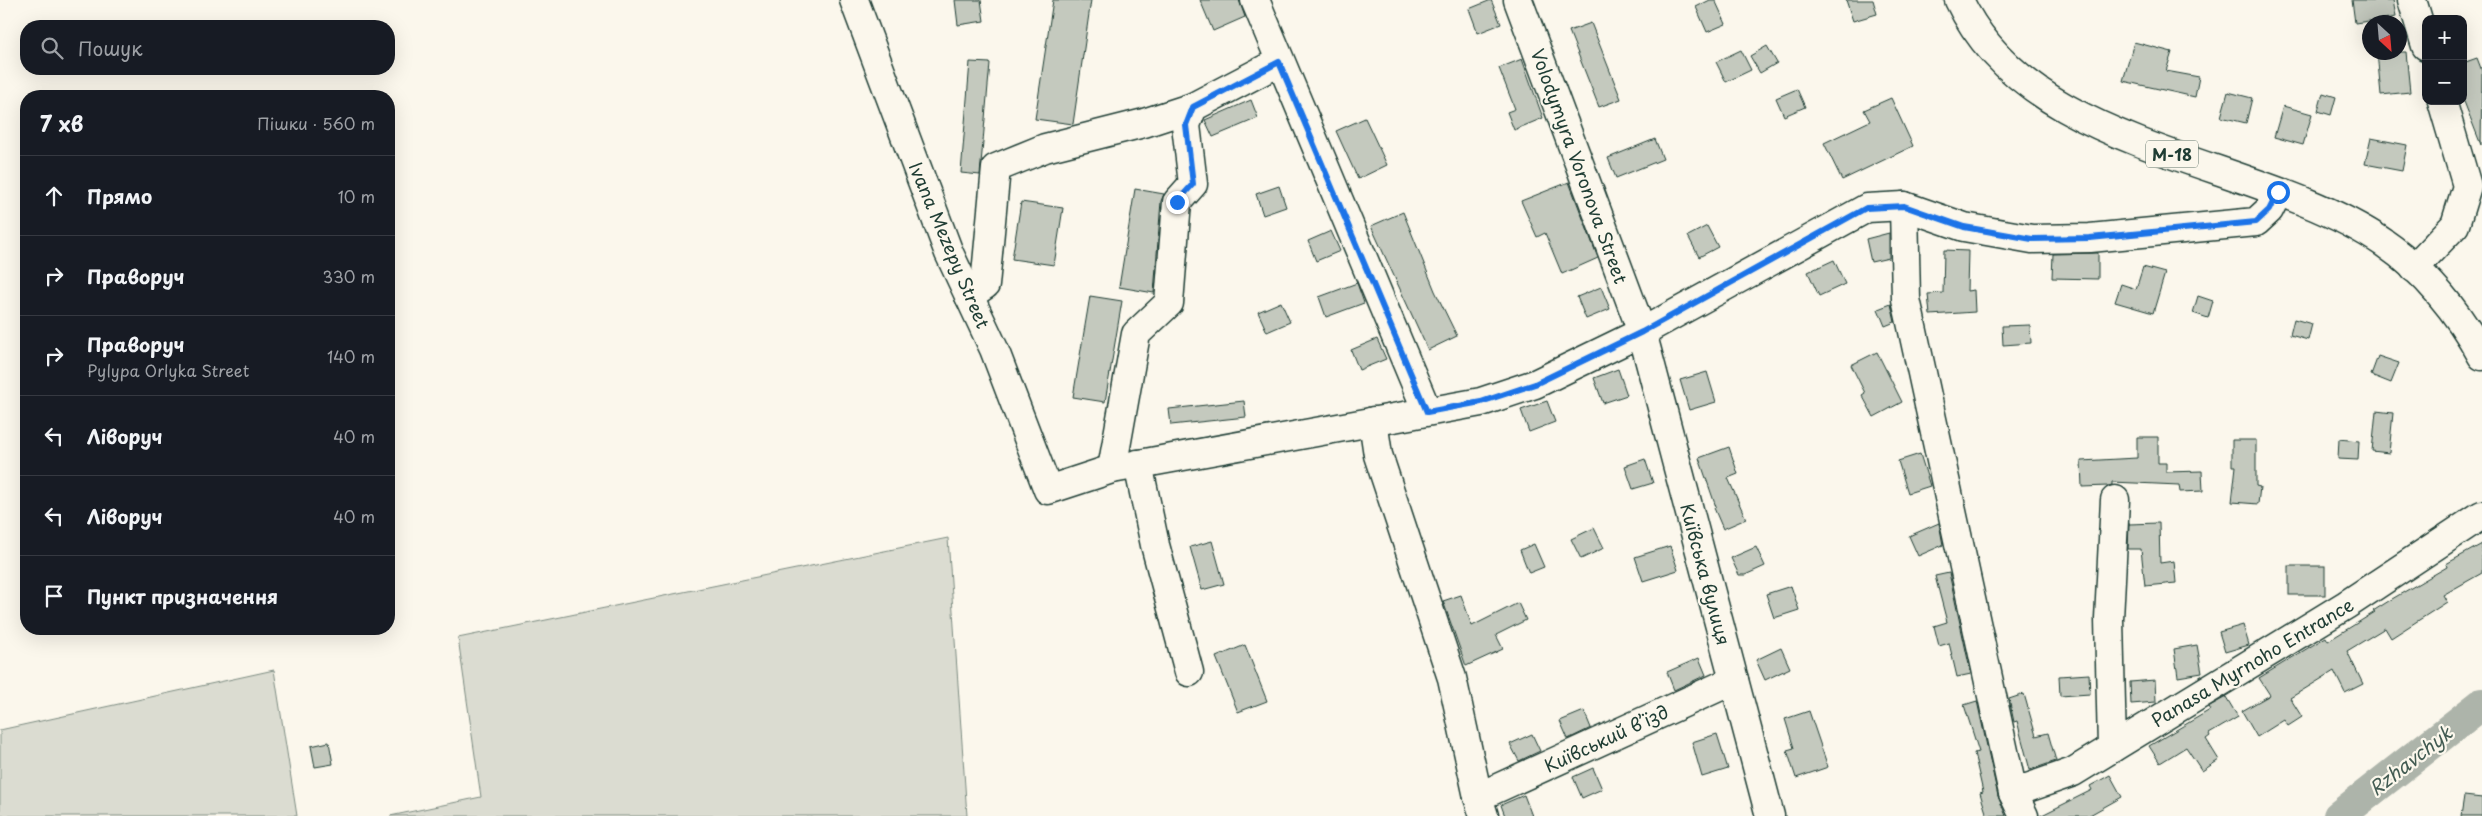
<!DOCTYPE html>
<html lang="uk">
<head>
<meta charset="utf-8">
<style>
  body { margin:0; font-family:"Playpen Sans",sans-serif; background:#20242c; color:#f1f3f6 }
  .controls { position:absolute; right:15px; top:15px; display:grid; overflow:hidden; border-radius:10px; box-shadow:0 5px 20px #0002 }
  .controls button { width:45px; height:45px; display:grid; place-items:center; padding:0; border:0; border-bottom:1px solid #363941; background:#171b24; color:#f1f3f6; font:25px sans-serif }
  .compass { position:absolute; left:2362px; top:15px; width:45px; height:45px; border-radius:50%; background:#171b24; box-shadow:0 5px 20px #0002; rotate:154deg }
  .stop { position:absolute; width:15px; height:15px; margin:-11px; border:4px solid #1a73e8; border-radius:50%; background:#fff }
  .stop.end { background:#1a73e8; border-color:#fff; box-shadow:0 1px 5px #0008 }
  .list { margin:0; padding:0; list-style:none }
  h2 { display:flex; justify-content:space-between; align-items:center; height:65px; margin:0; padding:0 20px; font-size:21px }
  h2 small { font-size:16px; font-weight:400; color:#9ea1a6 }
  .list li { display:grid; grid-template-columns:32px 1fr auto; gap:15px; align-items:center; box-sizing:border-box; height:80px; padding:0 20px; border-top:1px solid #363941 }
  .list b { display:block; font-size:19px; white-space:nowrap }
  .list p { margin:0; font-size:16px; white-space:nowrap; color:#9ea1a6 }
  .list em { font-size:16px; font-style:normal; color:#9ea1a6 }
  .icon { flex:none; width:28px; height:28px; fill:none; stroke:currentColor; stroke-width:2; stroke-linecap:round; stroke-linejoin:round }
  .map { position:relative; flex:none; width:2482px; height:816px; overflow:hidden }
  .search { position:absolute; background:#171b24; box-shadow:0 5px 20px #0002; left:20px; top:20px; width:375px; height:55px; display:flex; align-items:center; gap:12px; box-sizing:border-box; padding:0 18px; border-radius:20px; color:#9ea1a6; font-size:19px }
  .panel { position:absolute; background:#171b24; box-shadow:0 5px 20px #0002; left:20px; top:90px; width:375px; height:545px; border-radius:20px }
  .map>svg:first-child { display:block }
</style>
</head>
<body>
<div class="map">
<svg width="2482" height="816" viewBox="0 0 2482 816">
  <rect width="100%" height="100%" fill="#fbf7ec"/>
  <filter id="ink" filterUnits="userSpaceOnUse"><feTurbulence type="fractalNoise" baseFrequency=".02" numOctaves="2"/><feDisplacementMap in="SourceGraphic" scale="10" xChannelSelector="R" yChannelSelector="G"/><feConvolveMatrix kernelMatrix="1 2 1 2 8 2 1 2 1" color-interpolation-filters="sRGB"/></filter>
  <g filter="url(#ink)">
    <!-- green -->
    <g fill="#dbdcd1" stroke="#7d8c82">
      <polygon points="948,538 967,816 390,816 481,797 458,638"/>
      <polygon points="274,670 297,816 0,816 0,730"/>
    </g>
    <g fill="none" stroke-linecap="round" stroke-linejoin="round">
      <!-- river -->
      <polyline stroke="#adb4aa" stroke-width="32" points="2339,816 2482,704"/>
    </g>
    <!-- building -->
    <g fill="#c4c9be" stroke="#1f3d34">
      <polygon points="955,0 981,0 984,21 958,25"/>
      <polygon points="1053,0 1091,0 1073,124 1035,119"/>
      <polygon points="1200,0 1239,0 1245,17 1213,31"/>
      <polygon points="1491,0 1501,24 1478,33 1469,9"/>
      <polygon points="1710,0 1715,0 1726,24 1707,32 1696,7"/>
      <polygon points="1846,0 1873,0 1877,14 1853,21"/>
      <polygon points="2352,0 2393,0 2396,17 2355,23"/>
      <polygon points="1591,23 1621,99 1599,107 1569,31"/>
      <polygon points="2134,42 2172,52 2166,71 2199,77 2195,97 2123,81"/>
      <polygon points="1767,46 1777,63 1760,73 1750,56"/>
      <polygon points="1741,50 1751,70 1726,82 1716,62"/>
      <polygon points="2377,52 2406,52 2410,92 2381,95"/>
      <polygon points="2477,58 2482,71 2481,145 2463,99 2463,63"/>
      <polygon points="1522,59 1543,118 1514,130 1507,112 1515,109 1499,68"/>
      <polygon points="970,62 990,63 980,175 961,173"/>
      <polygon points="1797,89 1805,107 1784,116 1776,98"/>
      <polygon points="2228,92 2252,98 2246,123 2221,117"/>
      <polygon points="2323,93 2336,97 2331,115 2318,111"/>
      <polygon points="1891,98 1913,146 1842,180 1824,143 1870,121 1864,110"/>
      <polygon points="1251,100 1258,118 1213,137 1205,120"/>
      <polygon points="2283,106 2312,114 2303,145 2274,137"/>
      <polygon points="1365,118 1387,165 1358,179 1336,131"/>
      <polygon points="2371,138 2407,145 2402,171 2365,164"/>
      <polygon points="1655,139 1663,159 1616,178 1608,158"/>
      <polygon points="1569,182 1598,258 1562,274 1545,233 1537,237 1521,201"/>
      <polygon points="1279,186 1286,207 1263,215 1256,194"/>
      <polygon points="1135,189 1164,194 1161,201 1154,293 1119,287"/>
      <polygon points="1021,202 1063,208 1054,265 1012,259"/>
      <polygon points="1403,212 1435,291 1457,336 1428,350 1371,226"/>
      <polygon points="1707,226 1718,247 1699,257 1688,236"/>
      <polygon points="1331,231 1340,251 1316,261 1308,241"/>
      <polygon points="1889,233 1889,258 1871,262 1866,239"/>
      <polygon points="1944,250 1968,251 1967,291 1974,290 1975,312 1930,315 1928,294 1943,293"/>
      <polygon points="2098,253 2098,279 2052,278 2053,254"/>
      <polygon points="1834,260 1845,284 1819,296 1808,272"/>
      <polygon points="2143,267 2165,273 2153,313 2115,302 2121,284 2136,289"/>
      <polygon points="1357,283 1364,303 1326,317 1319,297"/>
      <polygon points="1601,287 1610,309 1586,319 1577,297"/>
      <polygon points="1090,296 1122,301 1105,402 1073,397"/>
      <polygon points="2198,296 2213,301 2208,318 2193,313"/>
      <polygon points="1281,302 1290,322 1267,332 1258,312"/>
      <polygon points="1891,304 1895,322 1885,326 1878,309"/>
      <polygon points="2294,319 2312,324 2308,340 2290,335"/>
      <polygon points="2030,325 2031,343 2003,345 2002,326"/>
      <polygon points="1377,339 1386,359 1359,370 1351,350"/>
      <polygon points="1877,352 1902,402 1874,417 1862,395 1865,393 1851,365"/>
      <polygon points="2378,356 2399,363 2391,383 2371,375"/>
      <polygon points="1618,369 1627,395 1603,403 1594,378"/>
      <polygon points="1707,372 1716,402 1689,410 1680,380"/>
      <polygon points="1244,401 1246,417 1171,425 1169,409"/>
      <polygon points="1547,401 1555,422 1529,432 1521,410"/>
      <polygon points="2376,411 2393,413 2389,453 2372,451"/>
      <polygon points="2137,437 2158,437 2158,463 2166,463 2166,472 2202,471 2203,491 2180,492 2179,485 2112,482 2112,485 2108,486 2082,487 2081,461 2137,458"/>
      <polygon points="2339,439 2359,441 2358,460 2338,459"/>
      <polygon points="2232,440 2256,440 2256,486 2260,487 2258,504 2232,502 2236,466 2232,466"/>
      <polygon points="1729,447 1738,474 1728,478 1746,519 1723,529 1714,508 1716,507 1699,458"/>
      <polygon points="1920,454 1930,486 1908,493 1898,461"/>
      <polygon points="1645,459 1653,483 1633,489 1625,466"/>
      <polygon points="1939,523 1943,545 1918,556 1909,536"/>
      <polygon points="2159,523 2160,563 2174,561 2176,583 2145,586 2141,549 2128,549 2129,524"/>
      <polygon points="1594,528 1604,548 1581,559 1571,539"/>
      <polygon points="1212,541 1224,584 1202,590 1190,547"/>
      <polygon points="1534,544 1544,567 1529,573 1520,550"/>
      <polygon points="2482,544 2482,573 2443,595 2447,602 2391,638 2385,628 2347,651 2363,684 2345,693 2334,671 2290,698 2302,717 2288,726 2284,720 2257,737 2242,711 2270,695 2259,678 2326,637 2328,641 2375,612 2373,611 2392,599 2447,567 2446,564"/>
      <polygon points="1670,546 1678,570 1643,581 1635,557"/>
      <polygon points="1756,547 1765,566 1745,575 1739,575 1731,558"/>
      <rect x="2289" y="566" width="36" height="29"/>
      <polygon points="1949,573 1971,674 1957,677 1949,643 1939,646 1934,626 1947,622 1935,576"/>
      <polygon points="1791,586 1799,610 1774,618 1766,594"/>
      <polygon points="1461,595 1472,626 1518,603 1526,620 1496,635 1503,649 1466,666 1443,601"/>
      <polygon points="2243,625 2249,645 2225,652 2219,632"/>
      <polygon points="1245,645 1267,701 1238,712 1216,657"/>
      <polygon points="2197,645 2202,673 2178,677 2174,649"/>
      <polygon points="1781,648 1790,668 1765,680 1756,660"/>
      <polygon points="1699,658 1706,675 1674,690 1667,672"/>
      <polygon points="2089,674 2090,694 2060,696 2059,676"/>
      <polygon points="2155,680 2156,702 2131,704 2130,682"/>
      <polygon points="2024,694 2036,736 2048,733 2056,761 2030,770 2017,721 2014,722 2009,699"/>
      <polygon points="2226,697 2238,717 2209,734 2210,736 2206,739 2219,760 2202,771 2186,747 2160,763 2149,746 2210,710 2208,707"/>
      <polygon points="1977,701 1998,796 2006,816 1987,816 1980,793 1983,792 1974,753 1979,752 1964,705"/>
      <polygon points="1584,711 1591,728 1568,739 1560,721"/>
      <polygon points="1809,711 1828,767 1796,778 1787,750 1794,748 1785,719"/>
      <polygon points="1532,734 1540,751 1519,761 1510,744"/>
      <polygon points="1717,734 1728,769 1702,777 1692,742"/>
      <polygon points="329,742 333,764 315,767 311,746"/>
      <polygon points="1593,768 1602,789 1582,798 1573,777"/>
      <polygon points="2110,775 2122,797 2088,816 2040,816 2092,790 2090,786"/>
      <polygon points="1524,795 1532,816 1505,816 1501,805"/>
      <polygon points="2464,796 2482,798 2482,816 2461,816"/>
    </g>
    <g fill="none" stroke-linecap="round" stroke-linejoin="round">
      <!-- minor casing -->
      <g stroke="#1f3d34" stroke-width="31">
        <g id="minor">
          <polyline points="854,0 949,253 994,349 1048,490 1112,469 1481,402 1535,384 1642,332 1867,208 1904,206 1964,227 2032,239 2090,238 2256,222 2269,210 2278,192"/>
          <polyline points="1255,0 1427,411"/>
          <polyline points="1518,0 1642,332 1770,816"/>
          <polyline points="2412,0 2426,46"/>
          <polyline points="1904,206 1906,299 2013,793 2024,816"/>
          <polyline points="2414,268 2455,225 2467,186 2442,101"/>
          <polyline points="969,296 985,285 996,168 1045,148 1144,123 1193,107"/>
          <polyline points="1373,421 1378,455 1452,678 1478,797 1484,816"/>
          <polyline points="1138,464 1155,545 1189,672"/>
          <polyline points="1112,469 1136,334 1169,303 1177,202 1193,184 1186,125 1193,107 1279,62"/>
          <polyline points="2112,748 2109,619 2115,500"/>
          <polyline points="2013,793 2073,772 2346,605 2482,515"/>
          <polyline points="1478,797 1734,680"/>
        </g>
      </g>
      <!-- highway casing -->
      <g stroke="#1f3d34" stroke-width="31">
        <path id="highway" d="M1959,0C2031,154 2257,156 2384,243C2425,271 2459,313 2482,356"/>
      </g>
      <!-- minor -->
      <use href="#minor" stroke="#fbf7ec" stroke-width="28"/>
      <!-- highway -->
      <use href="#highway" stroke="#fbf7ec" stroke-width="28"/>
    </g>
  </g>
  <g fill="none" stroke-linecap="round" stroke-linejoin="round" filter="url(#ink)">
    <!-- route -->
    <polyline stroke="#1a73e8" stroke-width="6" points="1177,202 1193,184 1186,125 1193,107 1279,62 1427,412 1481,402 1535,384 1642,332 1866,208 1904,206 1964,227 2032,239 2090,238 2256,222 2269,210 2278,192"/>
  </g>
  <g text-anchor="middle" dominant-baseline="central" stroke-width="4.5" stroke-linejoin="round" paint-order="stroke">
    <!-- shield labels -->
    <rect fill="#fbf7ec" stroke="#61756b" stroke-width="1" x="2146" y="140.5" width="52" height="27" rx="4"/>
    <g font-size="16" font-weight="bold" fill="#1f3d34">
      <text x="2172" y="154">М-18</text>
    </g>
    <!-- street labels -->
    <g font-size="18" fill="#1f3d34" stroke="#fbf7ec">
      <text transform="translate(1580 166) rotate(70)">Volodymyra Voronova Street</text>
      <text transform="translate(950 245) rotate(67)">Ivana Mezepy Street</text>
      <text transform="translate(1706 574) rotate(75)">Київська вулиця</text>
      <text transform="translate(2252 662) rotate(-31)">Panasa Myrnoho Entrance</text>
      <text transform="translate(1606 738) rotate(-25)">Київський в’їзд</text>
    </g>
    <!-- water labels -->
    <g font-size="19" font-style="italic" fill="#425b52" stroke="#fbf7ec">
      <text transform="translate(2410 760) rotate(-38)">Rzhavchyk</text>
    </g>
  </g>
</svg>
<div class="controls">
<button>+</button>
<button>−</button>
</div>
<svg class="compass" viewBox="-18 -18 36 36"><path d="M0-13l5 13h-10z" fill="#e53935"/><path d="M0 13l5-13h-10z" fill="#9ea1a6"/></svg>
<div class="stop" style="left:2278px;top:192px"></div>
<div class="stop end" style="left:1177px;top:202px"></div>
<div class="search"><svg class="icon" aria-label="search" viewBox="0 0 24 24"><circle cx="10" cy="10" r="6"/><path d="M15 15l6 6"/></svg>Пошук</div>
<section class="panel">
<h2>7 хв<small>Пішки · 560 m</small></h2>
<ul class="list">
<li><svg class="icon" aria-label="ahead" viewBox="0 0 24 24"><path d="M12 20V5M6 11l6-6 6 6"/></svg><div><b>Прямо</b></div><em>10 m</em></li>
<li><svg class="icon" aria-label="right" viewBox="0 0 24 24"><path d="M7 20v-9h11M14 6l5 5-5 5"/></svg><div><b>Праворуч</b></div><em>330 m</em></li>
<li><svg class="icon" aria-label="right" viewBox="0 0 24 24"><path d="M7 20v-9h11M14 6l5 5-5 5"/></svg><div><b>Праворуч</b><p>Pylypa Orlyka Street</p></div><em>140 m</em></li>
<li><svg class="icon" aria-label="left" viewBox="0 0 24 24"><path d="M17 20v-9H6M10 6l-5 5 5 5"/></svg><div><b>Ліворуч</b></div><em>40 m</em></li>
<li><svg class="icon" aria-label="left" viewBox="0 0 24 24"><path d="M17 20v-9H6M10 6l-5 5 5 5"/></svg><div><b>Ліворуч</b></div><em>40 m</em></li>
<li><svg class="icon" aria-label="arrive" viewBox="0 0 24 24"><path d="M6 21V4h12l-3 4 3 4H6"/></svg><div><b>Пункт призначення</b></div></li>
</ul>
</section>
</div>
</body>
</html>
